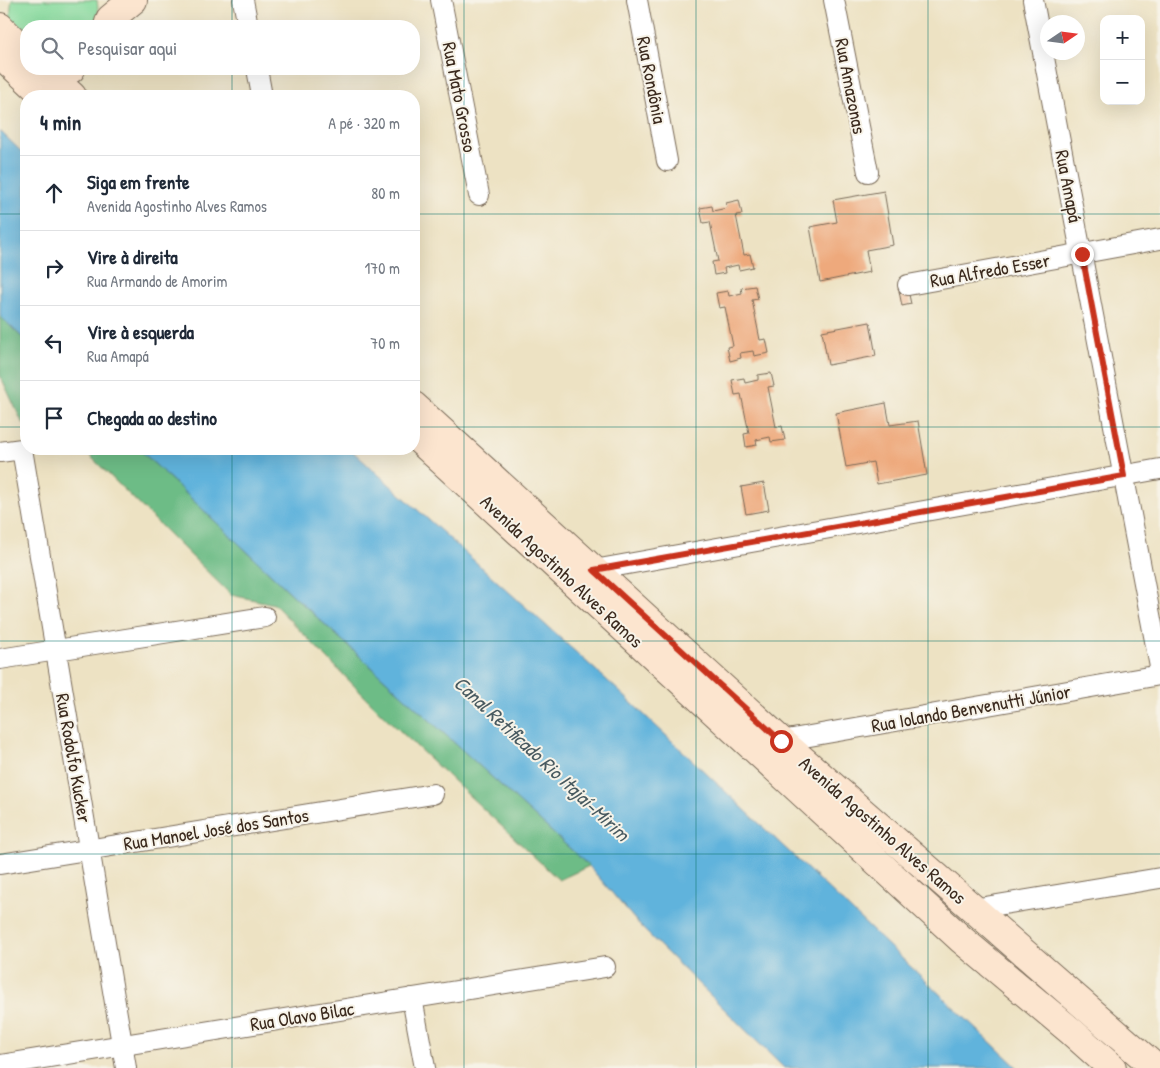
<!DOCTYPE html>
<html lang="pt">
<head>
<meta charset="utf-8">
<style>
  body { margin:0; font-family:"Patrick Hand",sans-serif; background:#f6f6f7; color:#1f2937 }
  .controls { position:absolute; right:15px; top:15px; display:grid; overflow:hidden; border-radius:10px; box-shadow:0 5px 20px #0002 }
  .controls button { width:45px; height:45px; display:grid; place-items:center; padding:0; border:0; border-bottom:1px solid #e0e1e3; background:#fff; color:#1f2937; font:25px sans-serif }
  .compass { position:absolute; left:1040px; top:15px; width:45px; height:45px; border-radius:50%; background:#fff; box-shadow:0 5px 20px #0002; rotate:77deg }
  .stop { position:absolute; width:15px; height:15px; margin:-11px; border:4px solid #c8321e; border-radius:50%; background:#fff }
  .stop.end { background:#c8321e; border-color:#fff; box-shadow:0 1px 5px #0008 }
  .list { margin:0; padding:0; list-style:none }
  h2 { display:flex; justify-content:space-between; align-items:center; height:65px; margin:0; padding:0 20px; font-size:21px }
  h2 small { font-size:16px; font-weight:400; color:#747a83 }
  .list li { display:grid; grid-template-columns:32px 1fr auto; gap:15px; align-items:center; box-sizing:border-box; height:75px; padding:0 20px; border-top:1px solid #e0e1e3 }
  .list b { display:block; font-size:19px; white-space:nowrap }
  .list p { margin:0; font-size:16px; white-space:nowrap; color:#747a83 }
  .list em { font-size:16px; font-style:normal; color:#747a83 }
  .icon { flex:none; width:28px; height:28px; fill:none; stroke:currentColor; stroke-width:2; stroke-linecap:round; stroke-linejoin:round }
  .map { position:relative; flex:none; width:1160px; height:1068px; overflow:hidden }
  .search { position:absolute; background:#fff; box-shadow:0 5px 20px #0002; left:20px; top:20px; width:400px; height:55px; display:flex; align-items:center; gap:12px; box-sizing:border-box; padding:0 18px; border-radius:20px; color:#747a83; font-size:19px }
  .panel { position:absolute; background:#fff; box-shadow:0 5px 20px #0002; left:20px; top:90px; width:400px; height:365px; border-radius:20px }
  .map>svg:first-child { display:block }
</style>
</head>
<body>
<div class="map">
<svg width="1160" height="1068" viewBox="0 0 1160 1068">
  <rect width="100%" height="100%" fill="#f7f3e8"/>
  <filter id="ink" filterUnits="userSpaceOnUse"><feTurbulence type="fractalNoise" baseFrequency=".02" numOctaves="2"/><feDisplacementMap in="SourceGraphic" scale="10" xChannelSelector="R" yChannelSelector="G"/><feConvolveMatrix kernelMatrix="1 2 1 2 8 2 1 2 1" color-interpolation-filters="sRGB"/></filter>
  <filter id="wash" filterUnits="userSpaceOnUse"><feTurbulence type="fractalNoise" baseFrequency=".0096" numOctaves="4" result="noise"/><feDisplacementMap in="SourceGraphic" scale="20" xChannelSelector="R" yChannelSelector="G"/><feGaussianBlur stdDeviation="1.12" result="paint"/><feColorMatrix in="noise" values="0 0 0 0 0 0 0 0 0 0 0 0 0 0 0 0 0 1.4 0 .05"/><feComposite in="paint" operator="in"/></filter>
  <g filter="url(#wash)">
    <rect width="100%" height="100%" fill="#ede2c3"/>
    <!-- green -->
    <path fill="#87dc9f" stroke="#61835e" d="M12,0H97L99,17L97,26H26V48C16,30 7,21 12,0Z"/>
    <!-- forest -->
    <g fill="#6dbc86" stroke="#547352">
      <polygon points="0,316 26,341 26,424 22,422 0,375"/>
      <polygon points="83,449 139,449 295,597 589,866 559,880 381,713 274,604 231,595"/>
    </g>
    <!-- water -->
    <g fill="#61b3dc" stroke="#4e6e7d">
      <polygon points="0,131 26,156 26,341 0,316"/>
      <polygon points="139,449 350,449 619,691 1018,1068 784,1068 642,928 589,866 295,597"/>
    </g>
    <g id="blocks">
      <!-- building -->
      <g fill="#eea97b">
        <polygon points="884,191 893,245 866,250 870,272 820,282 810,227 837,222 833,200"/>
        <polygon points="739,200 742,214 736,215 744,255 750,254 753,267 739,270 738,265 724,268 725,273 714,275 712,262 718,261 710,222 703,223 700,208 712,206 713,211 727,208 726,203"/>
        <polygon points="755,286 758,299 752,300 760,340 766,339 769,353 754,356 753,351 740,353 741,358 730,361 727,347 733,346 725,307 719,308 716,293 728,291 729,296 742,293 741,288"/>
        <polygon points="908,290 911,304 902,306 899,291"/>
        <polygon points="870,322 876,356 828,365 822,331"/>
        <polygon points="771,373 774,386 768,387 776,427 782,426 785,440 771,442 770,437 756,440 757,445 746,447 744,434 749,433 741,394 735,395 732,380 744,378 745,383 758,380 758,375"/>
        <polygon points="886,403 890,425 918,421 927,475 877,484 873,462 846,467 836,413"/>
        <polygon points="764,483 769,510 746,514 741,487"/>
      </g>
    </g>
  </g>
  <g filter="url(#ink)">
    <use href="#blocks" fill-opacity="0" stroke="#796a58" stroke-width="1"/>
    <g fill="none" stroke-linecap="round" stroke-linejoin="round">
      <!-- street casing -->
      <g stroke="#796a58" stroke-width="22">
        <g id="street">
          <polyline points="243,0 248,26"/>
          <polyline points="441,0 479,195"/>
          <polyline points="637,0 667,161"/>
          <polyline points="834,0 868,172"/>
          <polyline points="1033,0 1160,667"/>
          <polyline points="257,69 262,96"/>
          <polyline points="908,285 1160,239"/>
          <polyline points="0,452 22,449 126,1068"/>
          <polyline points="594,570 1160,469"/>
          <polyline points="0,659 265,617"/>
          <polyline points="781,741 1160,675"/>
          <polyline points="0,864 433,794"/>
          <polyline points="973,909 1160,878"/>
          <polyline points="412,998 425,1068"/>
          <polyline points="0,1065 605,967"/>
        </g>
      </g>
      <!-- secondary casing -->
      <g stroke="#796a58" stroke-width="30">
        <g id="secondary">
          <polyline points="108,26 110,19 133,0"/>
          <polyline points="0,27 26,53"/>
          <polyline points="0,54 45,96"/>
          <polyline points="42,69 72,96"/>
          <polyline points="23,75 48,75 71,69"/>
          <polyline points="414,406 781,741 1156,1068"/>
          <polyline points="414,435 961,939 1072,1032 1112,1068"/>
        </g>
      </g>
      <!-- street -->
      <use href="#street" stroke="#fff" stroke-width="20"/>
      <!-- secondary -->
      <use href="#secondary" stroke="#fce5cf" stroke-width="28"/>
    </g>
  </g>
  <g fill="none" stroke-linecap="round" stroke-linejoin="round" filter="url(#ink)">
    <!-- route -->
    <polyline stroke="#c8321e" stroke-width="6" points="781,741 594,570 1124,476 1082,254"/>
  </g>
  <!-- grid -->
  <path fill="none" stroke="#0f766e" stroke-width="1" stroke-opacity="0.55" d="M232,0V26M464,0V1068M696,0V1068M928,0V1068M232,69V96M0,214H26M414,214H1160M0,427H26M414,427H1160M232,449V1068M0,641H1160M0,854H1160"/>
  <g text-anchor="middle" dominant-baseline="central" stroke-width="4" stroke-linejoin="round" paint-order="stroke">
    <!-- street labels -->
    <g font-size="19" fill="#3b2a1e" stroke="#f7f3e8">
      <text transform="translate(652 80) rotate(79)">Rua Rondônia</text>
      <text transform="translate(851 86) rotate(79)">Rua Amazonas</text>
      <text transform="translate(460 97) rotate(79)">Rua Mato Grosso</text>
      <text transform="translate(1069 186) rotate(79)">Rua Amapá</text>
      <text transform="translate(990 270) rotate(-10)">Rua Alfredo Esser</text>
      <text transform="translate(562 571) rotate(43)">Avenida Agostinho Alves Ramos</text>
      <text transform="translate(971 708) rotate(-10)">Rua Iolando Benvenutti Júnior</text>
      <text transform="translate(74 758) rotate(80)">Rua Rodolfo Kucker</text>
      <text transform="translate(216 829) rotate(-9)">Rua Manoel José dos Santos</text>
      <text transform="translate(883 830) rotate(41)">Avenida Agostinho Alves Ramos</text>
      <text transform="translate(302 1016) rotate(-9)">Rua Olavo Bilac</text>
    </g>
    <!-- water labels -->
    <g font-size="20" font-style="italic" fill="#485a60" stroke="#f7f3e8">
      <text transform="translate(542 758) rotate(43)">Canal Retificado Rio Itajaí-Mirim</text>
    </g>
  </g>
</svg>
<div class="controls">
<button>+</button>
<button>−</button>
</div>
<svg class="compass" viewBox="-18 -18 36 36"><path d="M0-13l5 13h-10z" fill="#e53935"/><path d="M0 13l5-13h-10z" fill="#747a83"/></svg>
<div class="stop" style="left:781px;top:741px"></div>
<div class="stop end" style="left:1082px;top:254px"></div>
<div class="search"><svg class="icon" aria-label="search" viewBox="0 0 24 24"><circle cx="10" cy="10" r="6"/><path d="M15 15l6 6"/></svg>Pesquisar aqui</div>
<section class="panel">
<h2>4 min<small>A pé · 320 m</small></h2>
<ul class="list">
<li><svg class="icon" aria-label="ahead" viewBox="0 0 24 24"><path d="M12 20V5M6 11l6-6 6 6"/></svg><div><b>Siga em frente</b><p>Avenida Agostinho Alves Ramos</p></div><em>80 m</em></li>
<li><svg class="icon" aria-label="right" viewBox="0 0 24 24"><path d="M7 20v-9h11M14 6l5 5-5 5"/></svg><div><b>Vire à direita</b><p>Rua Armando de Amorim</p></div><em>170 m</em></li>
<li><svg class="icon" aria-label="left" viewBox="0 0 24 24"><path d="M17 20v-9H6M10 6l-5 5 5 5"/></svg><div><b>Vire à esquerda</b><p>Rua Amapá</p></div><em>70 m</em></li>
<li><svg class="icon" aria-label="arrive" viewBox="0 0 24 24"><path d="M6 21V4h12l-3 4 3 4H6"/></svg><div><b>Chegada ao destino</b></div></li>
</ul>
</section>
</div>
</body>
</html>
